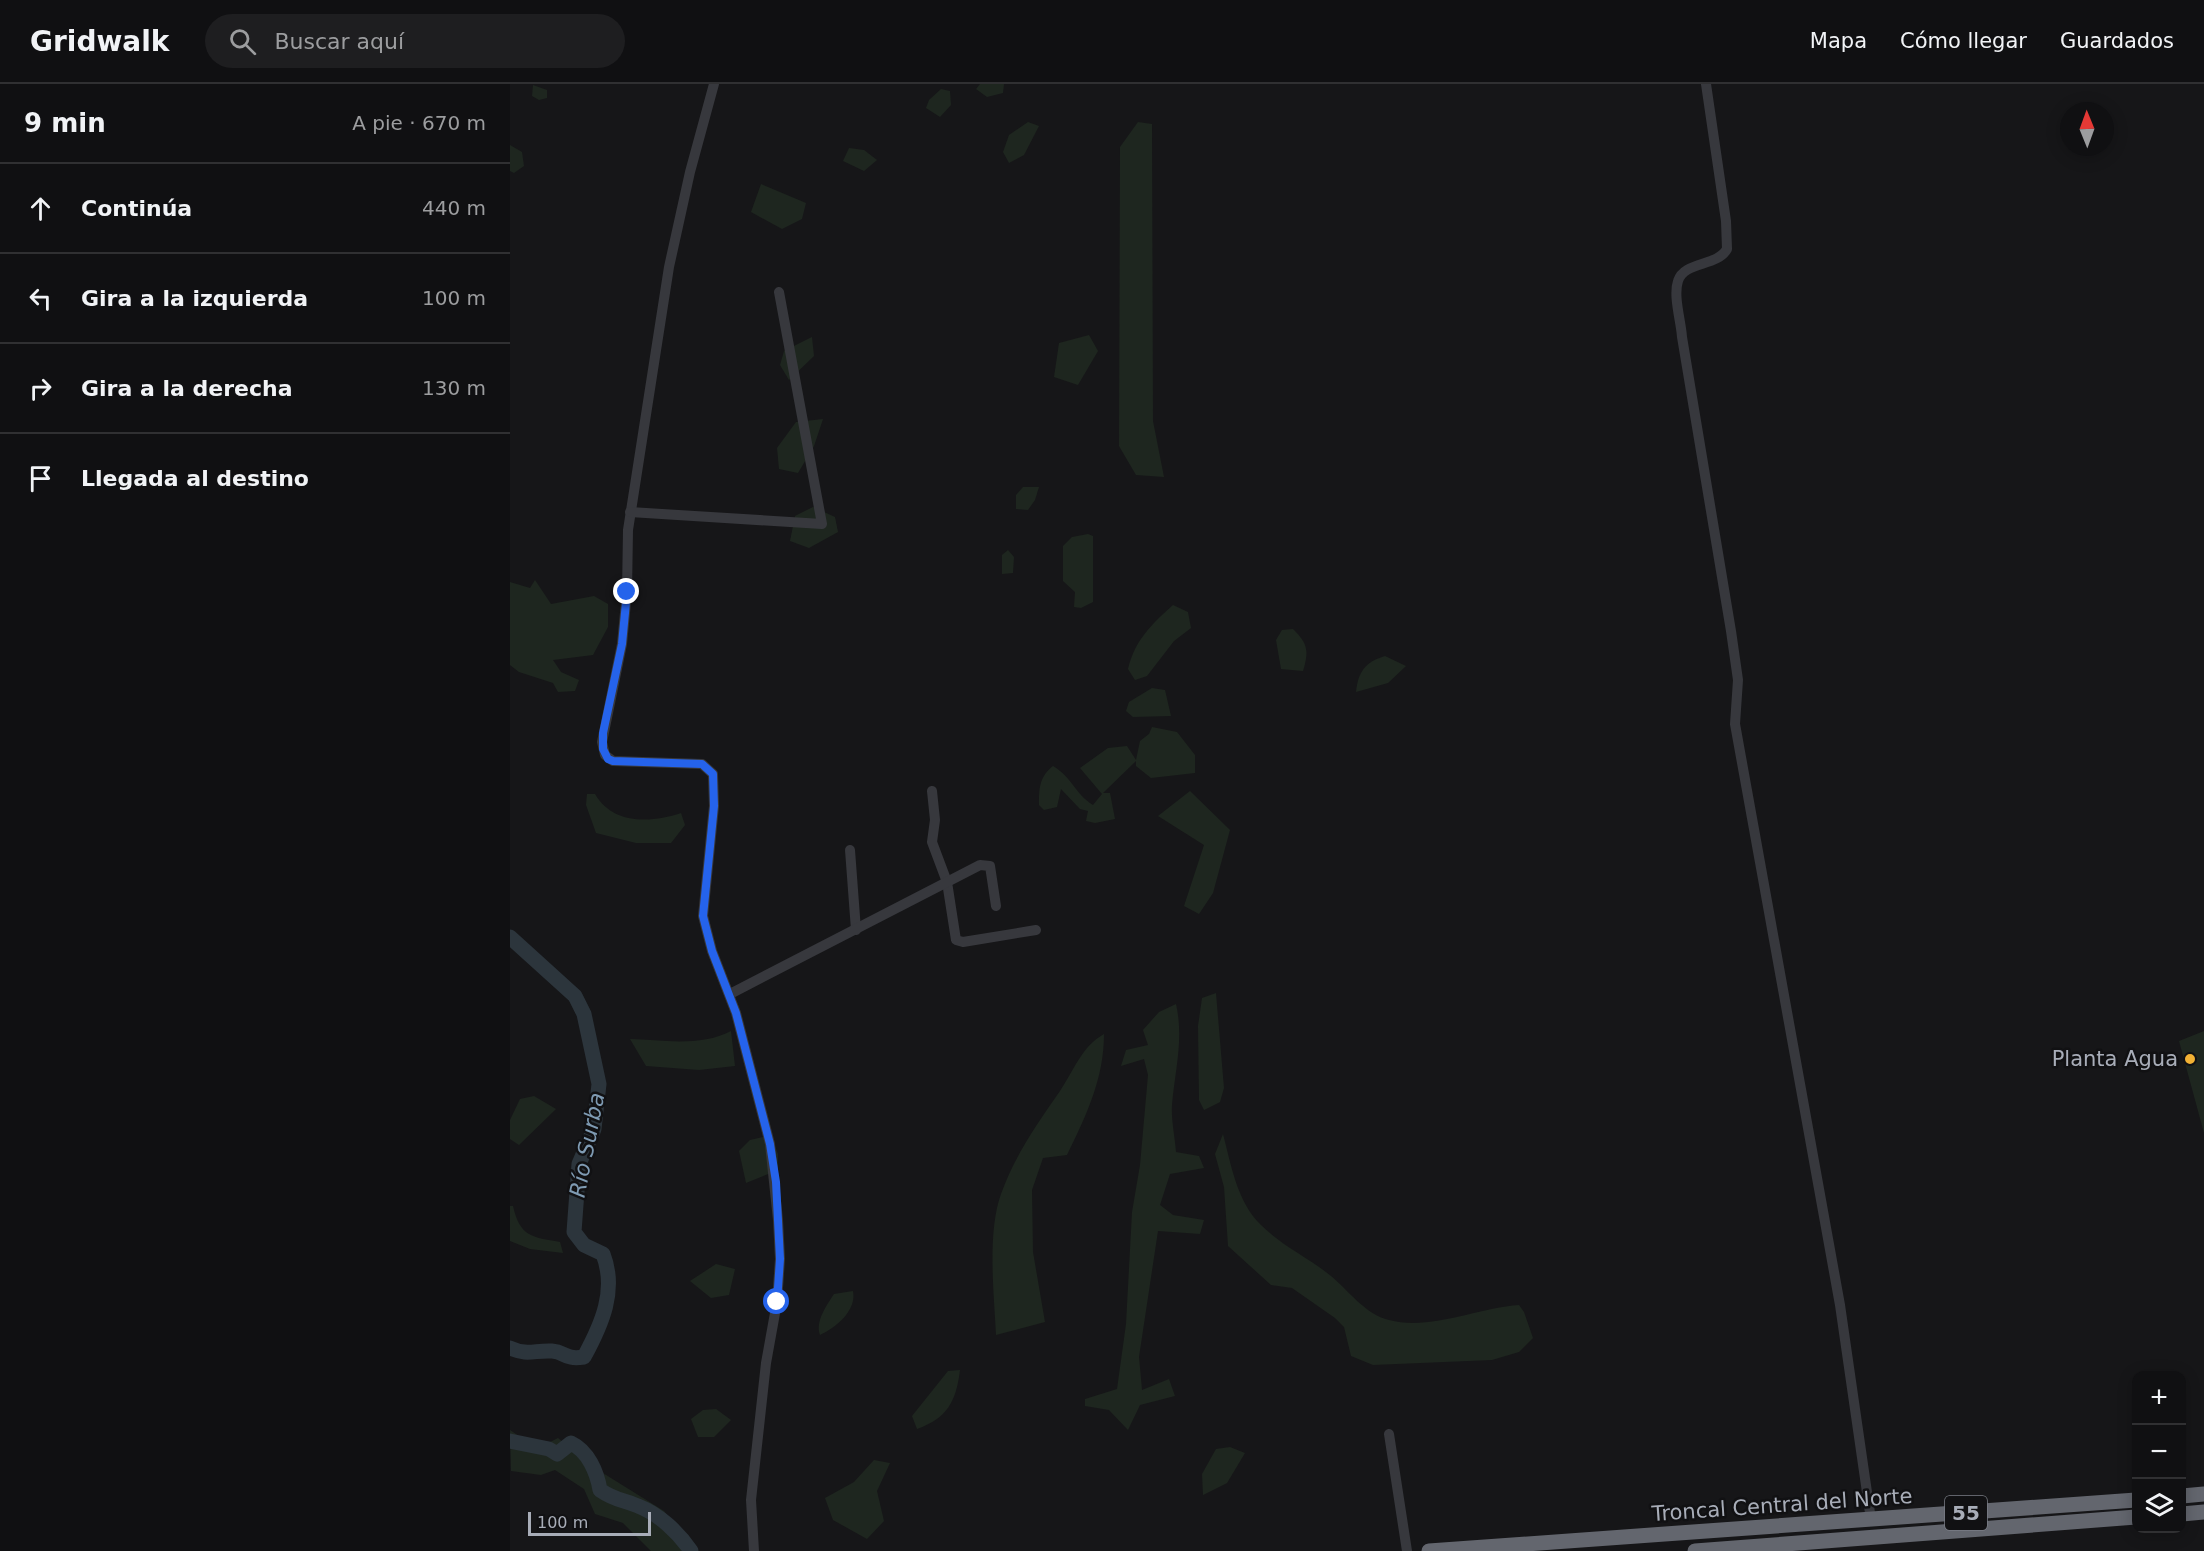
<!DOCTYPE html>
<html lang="es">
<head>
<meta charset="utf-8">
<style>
  body { margin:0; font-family:"DejaVu Sans",sans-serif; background:#1e1e20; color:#f1f3f6 }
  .controls { position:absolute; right:18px; bottom:18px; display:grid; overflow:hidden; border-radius:12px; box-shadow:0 3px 15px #0003 }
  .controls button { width:54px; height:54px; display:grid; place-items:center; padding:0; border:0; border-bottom:2px solid #303032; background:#101012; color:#f1f3f6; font:30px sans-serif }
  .compass { position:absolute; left:1550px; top:18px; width:54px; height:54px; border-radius:50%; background:#101012; box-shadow:0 3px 15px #0003; rotate:359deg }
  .scale { position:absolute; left:18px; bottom:15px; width:123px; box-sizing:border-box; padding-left:6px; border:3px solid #a8adb8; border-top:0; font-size:16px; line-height:21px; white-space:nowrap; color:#a8adb8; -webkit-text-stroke:4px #111113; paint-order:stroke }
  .stop { position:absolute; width:18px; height:18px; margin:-14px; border:4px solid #2563eb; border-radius:50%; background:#fff }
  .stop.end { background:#2563eb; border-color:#fff; box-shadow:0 2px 6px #0008 }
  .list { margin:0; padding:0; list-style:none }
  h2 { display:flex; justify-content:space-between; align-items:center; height:78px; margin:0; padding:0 24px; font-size:26px }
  h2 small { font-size:20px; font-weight:400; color:#9c9d9f }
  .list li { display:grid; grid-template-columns:39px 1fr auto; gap:18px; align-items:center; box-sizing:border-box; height:90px; padding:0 24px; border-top:2px solid #303032 }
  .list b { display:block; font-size:22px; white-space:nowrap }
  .list em { font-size:20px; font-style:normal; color:#9c9d9f }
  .icon { flex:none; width:33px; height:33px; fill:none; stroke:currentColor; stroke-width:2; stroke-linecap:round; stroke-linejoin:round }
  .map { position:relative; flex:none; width:1694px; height:1467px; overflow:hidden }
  header { display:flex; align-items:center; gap:36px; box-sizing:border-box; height:84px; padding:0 30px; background:#101012; border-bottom:2px solid #303032 }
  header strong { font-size:28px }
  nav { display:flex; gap:33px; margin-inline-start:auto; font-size:21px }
  .search { width:420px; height:54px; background:#1e1e20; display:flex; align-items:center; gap:15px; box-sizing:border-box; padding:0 21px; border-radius:33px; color:#9c9d9f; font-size:22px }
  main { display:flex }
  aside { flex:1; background:#101012 }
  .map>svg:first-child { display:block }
</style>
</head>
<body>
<header>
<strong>Gridwalk</strong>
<div class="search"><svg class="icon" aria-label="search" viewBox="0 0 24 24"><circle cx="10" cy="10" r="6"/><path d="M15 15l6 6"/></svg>Buscar aquí</div>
<nav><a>Mapa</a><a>Cómo llegar</a><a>Guardados</a></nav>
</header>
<main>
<aside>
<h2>9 min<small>A pie · 670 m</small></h2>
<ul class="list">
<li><svg class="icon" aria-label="ahead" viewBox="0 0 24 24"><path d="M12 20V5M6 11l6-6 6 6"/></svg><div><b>Continúa</b></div><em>440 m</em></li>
<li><svg class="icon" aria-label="left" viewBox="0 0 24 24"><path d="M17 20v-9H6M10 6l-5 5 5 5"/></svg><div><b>Gira a la izquierda</b></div><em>100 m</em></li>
<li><svg class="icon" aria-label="right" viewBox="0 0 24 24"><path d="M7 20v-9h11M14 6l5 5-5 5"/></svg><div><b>Gira a la derecha</b></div><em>130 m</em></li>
<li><svg class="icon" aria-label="arrive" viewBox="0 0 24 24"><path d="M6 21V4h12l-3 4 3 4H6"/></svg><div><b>Llegada al destino</b></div></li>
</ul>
</aside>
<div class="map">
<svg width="1694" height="1467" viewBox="0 0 1694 1467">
  <rect width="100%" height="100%" fill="#161618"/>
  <!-- green -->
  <g fill="#1e261f">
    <polygon points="470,0 494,0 493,9 477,13 466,5"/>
    <polygon points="23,1 37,6 37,14 29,16 22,12"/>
    <polygon points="431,5 440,7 441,21 430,33 416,24 419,16"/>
    <polygon points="518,38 529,42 514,71 499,79 493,68 499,51"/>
    <polygon points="628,38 642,40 643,337 654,393 626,391 609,362 610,63"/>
    <polygon points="0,61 12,68 14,82 4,89 0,87"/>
    <polygon points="339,64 354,66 367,76 354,87 333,77"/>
    <polygon points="251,100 296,119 292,135 272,145 241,128"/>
    <polygon points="579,251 588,267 568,301 544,293 549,259"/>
    <polygon points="302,253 304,272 279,296 270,281 274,267"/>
    <polygon points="313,335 304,362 288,389 269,385 267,364 286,338"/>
    <polygon points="513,403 529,403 525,416 518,426 506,425 506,411"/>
    <polygon points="303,423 325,433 328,448 299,464 280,457 285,432"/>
    <polygon points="578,450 583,452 583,518 571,524 564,523 565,508 553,497 553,462 562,453"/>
    <polygon points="498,466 504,473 503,489 492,490 492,471"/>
    <polygon points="25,496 41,520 84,512 98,520 98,543 83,571 43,576 51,588 69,596 65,607 48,608 43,599 9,588 0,581 0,498 20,504"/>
    <path d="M663,521L678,528L681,544L664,557L637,592L625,596L618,585C625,556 641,541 663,521Z"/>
    <path d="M783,545C798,560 799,567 793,587L771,585L766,556L772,546Z"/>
    <path d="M875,572L896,582L878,599L846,608C848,588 855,578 875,572Z"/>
    <polygon points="642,604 655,606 661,632 623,633 616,627 619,618"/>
    <path d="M642,643L667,648L685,671V689L641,694L626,682V677L593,709H600L605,735L585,739L576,737L578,727L570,725L551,705L547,723L534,726L529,721C529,705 529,693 543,682C563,694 564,709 583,721L592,710L570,684L598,664L617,662L626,676L630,657L639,650Z"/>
    <polygon points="680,707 720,746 703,809 689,830 674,822 694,761 648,732"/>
    <path d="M77,710H85C103,741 141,739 171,729L175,741L161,759H126L86,749L76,721Z"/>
    <polygon points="706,909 714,1004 710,1018 694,1026 689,1016 688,942 692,914"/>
    <path d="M666,920C674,955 665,986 662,1021C661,1036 665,1053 666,1068L689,1072L694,1084L660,1090L650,1121L663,1131L694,1136L690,1150L648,1147L629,1273L632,1306L659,1295L665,1312L630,1321L618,1346L599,1326L575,1322V1315L607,1305L616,1240L622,1128L630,1081L638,991L634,975L611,982L616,966L638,961L633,946L649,928Z"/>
    <path d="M221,947L225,982L189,986L136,982L120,955C152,956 191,963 221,947Z"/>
    <polygon points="1694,947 1694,1049 1669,957"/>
    <path d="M594,950C594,995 576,1032 557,1071L533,1074L522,1106L523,1168L535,1238L486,1251C484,1209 477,1149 491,1110C505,1071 527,1040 550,1007C564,986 572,962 594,950Z"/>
    <polygon points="24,1012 46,1025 9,1061 0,1055 0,1036 10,1015"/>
    <path d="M713,1050C721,1080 727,1118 751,1141C772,1162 799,1174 821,1192C838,1206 856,1231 879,1236C919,1247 967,1224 1009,1221L1014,1228L1023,1254L1009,1268L982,1276L863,1281L841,1272L834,1243L825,1234L782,1204L761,1201L718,1162L714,1103L705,1070Z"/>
    <polygon points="261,1051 268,1070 268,1086 236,1099 229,1067 240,1056"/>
    <path d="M0,1122H3C10,1153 22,1153 50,1158L53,1169L20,1165L0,1157Z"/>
    <polygon points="206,1180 225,1185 219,1211 201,1214 180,1197"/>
    <path d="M343,1207C347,1227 325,1244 310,1251C305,1237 317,1221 324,1210Z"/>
    <path d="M450,1286C446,1318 437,1334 407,1345L402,1332L438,1287Z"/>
    <polygon points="206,1325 221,1336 204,1353 188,1353 181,1335 193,1326"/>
    <polygon points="0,1346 22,1361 38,1359 48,1354 80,1381 154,1427 163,1438 172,1467 141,1467 113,1439 85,1430 74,1405 45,1386 31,1391 1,1387"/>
    <polygon points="720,1363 735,1369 717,1399 693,1411 692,1390 706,1365"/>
    <polygon points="364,1376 380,1379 367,1407 374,1437 357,1455 323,1436 315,1414 344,1398"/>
  </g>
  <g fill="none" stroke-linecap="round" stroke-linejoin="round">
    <!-- river -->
    <g stroke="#2c353c" stroke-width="15">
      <path d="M0,853L65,912L74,930L89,1000L84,1045L69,1080L64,1148L74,1161L93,1170C107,1206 92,1240 74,1273C54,1276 56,1268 42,1267C24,1266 18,1272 0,1264"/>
      <path d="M0,1357L39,1365L47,1370L61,1359C78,1367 87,1388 90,1406C106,1417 112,1415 128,1422C149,1430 169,1449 181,1467"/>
    </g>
    <!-- minor -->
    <g stroke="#37383d" stroke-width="10">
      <polyline points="204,0 180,88 159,183 118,446 117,508 112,560 92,658 95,671 103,677 192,680 203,690 204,722 193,832 202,867 226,929 260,1060 268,1136 270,1175 267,1218 256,1279 241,1416 244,1467"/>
      <path d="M1196,0L1216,137L1217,165C1207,183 1174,177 1168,197C1163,212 1171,237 1172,253L1221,547L1228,596L1225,640L1330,1221L1361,1436"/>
      <polyline points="120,428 312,440 269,208"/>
      <polyline points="422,707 425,736 422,758 437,798 446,856 453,858 526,846"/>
      <polyline points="340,766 346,846"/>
      <polyline points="220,910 470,781 480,782 486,822"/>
      <polyline points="879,1350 897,1467"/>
    </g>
    <!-- highway -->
    <g stroke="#63666e" stroke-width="15">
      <polyline points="1672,1412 1694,1410"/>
      <polyline points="1672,1430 1694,1428"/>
      <polyline points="919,1467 1626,1416"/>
      <polyline points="1185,1467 1626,1433"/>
    </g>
  </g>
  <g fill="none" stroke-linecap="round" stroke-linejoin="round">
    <!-- route -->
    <polyline stroke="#2563eb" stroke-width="8" points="117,508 112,560 93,649 93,665 98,675 103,677 192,680 203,690 204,722 193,832 202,867 226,929 260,1060 266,1098 270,1175 267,1218"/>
  </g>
  <!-- markers -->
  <circle fill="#f2b134" stroke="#111113" stroke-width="2" cx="1680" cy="975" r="6"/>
  <g text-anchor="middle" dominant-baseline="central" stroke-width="5" stroke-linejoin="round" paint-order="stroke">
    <!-- shield labels -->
    <rect fill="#111113" stroke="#7b7e86" stroke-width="1.5" x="1435" y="1412" width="42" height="34" rx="4.5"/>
    <g font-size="20" font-weight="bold" fill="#a8adb8">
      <text x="1456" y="1429">55</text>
    </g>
    <!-- poi labels -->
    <g font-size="21" fill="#a8adb8" stroke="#111113" text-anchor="end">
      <text x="1668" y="975">Planta Agua</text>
    </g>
    <!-- street labels -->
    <g font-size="21" fill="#a8adb8" stroke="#111113">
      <text transform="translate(1272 1421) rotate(-4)">Troncal Central del Norte</text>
    </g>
    <!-- water labels -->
    <g font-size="22" font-style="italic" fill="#7f9bb3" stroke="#111113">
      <text transform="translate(77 1061) rotate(-79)">Río Surba</text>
    </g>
  </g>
</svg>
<div class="controls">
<button>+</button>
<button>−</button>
<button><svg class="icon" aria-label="layers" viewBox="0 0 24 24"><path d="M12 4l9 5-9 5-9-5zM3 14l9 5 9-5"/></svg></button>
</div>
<svg class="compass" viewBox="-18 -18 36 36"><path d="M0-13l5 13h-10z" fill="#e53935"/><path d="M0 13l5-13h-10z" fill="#9c9d9f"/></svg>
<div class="scale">100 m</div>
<div class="stop" style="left:267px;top:1218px"></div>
<div class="stop end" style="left:117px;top:508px"></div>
</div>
</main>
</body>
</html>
